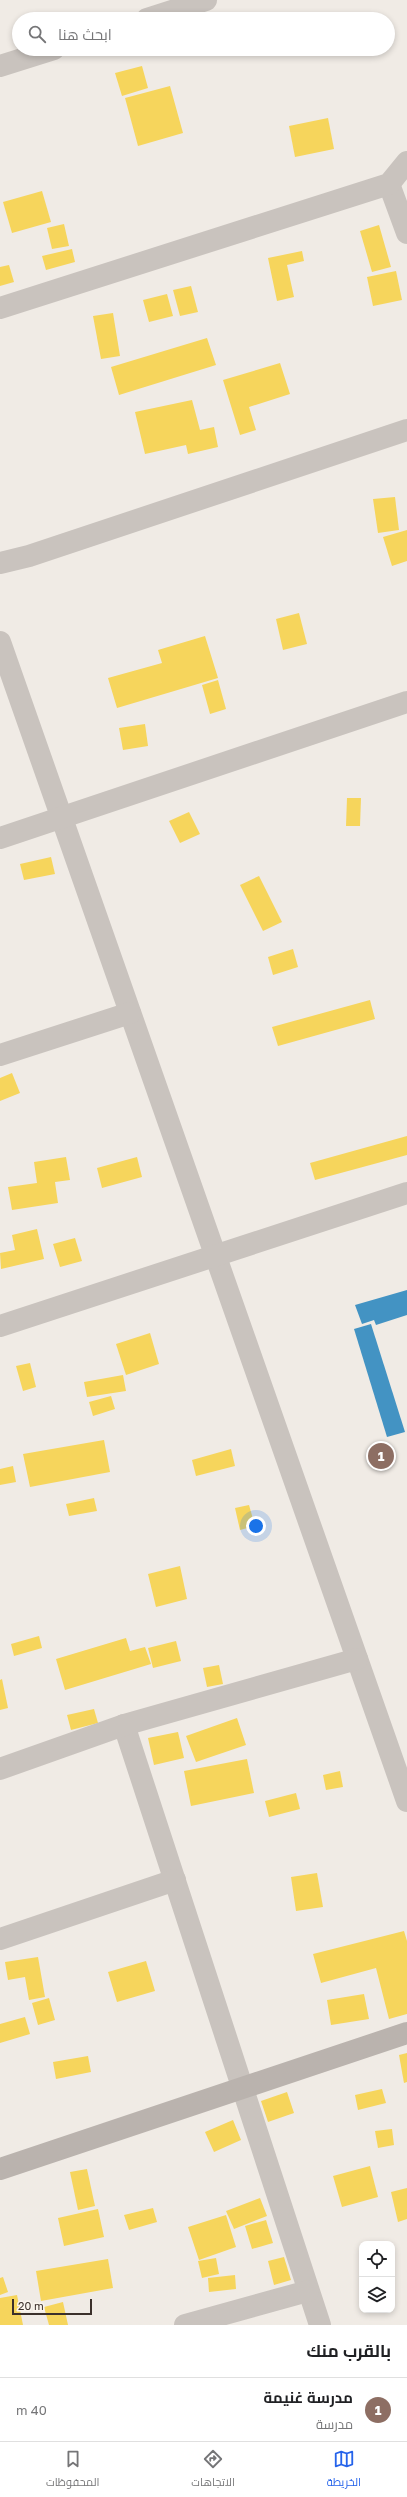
<!DOCTYPE html>
<html lang="ar">
<head>
<meta charset="utf-8">
<style>
  body { margin:0; font-family:"Golos Text",Cairo,sans-serif; background:#f2f2f2; color:#202124; direction:rtl }
  .controls { position:absolute; right:12px; bottom:12px; display:grid; overflow:hidden; border-radius:8px; box-shadow:0 2px 6px #0003 }
  .controls button { width:36px; height:36px; display:grid; place-items:center; padding:0; border:0; border-bottom:1px solid #e0e0e0; background:#fff; color:#202124; font:20px sans-serif }
  .scale { position:absolute; left:12px; bottom:10px; width:80px; box-sizing:border-box; padding-left:4px; border:2px solid #3b302b; border-top:0; font-size:11px; line-height:14px; white-space:nowrap; color:#3b302b; -webkit-text-stroke:3px #fbf5ee; paint-order:stroke }
  .you { position:absolute; left:256px; top:1526px; width:14px; height:14px; margin:-10px; border:3px solid #fff; border-radius:50%; background:#1a73e8; box-shadow:0 0 0 6px #1a73e833 }
  .badge { display:grid; place-items:center; width:26px; height:26px; border-radius:50%; background:#2563eb; color:#fff; font-size:13px; font-weight:700 }
  .pin { position:absolute; translate:-50% -50%; border:2px solid #fff; box-shadow:0 1px 4px #0006 }
  .list { margin:0; padding:0; list-style:none }
  h2 { display:flex; justify-content:space-between; align-items:center; height:52px; margin:0; padding:0 16px; font-size:17px }
  h2 small { font-size:13px; font-weight:400; color:#757577 }
  .list li { display:grid; grid-template-columns:26px 1fr auto; gap:12px; align-items:center; box-sizing:border-box; height:64px; padding:0 16px; border-top:1px solid #e0e0e0 }
  .list b { display:block; font-size:15px; white-space:nowrap }
  .list p { margin:0; font-size:13px; white-space:nowrap; color:#757577 }
  .list em { font-size:13px; font-style:normal; color:#757577 }
  .icon { flex:none; width:22px; height:22px; fill:none; stroke:currentColor; stroke-width:2; stroke-linecap:round; stroke-linejoin:round }
  .map { position:relative; flex:none; width:407px; height:2325px; overflow:hidden; direction:ltr }
  .search { position:absolute; background:#fff; box-shadow:0 2px 6px #0003; left:12px; right:12px; top:12px; height:44px; display:flex; align-items:center; gap:10px; box-sizing:border-box; padding:0 14px; border-radius:22px; color:#757577; font-size:15px }
  .sheet { height:116px; background:#fff }
  nav { display:flex; justify-content:space-around; align-items:center; box-sizing:border-box; height:56px; border-top:1px solid #e0e0e0; background:#fff; font-size:11px; color:#757577 }
  nav a { display:grid; justify-items:center; gap:2px }
  nav .on { color:#2563eb }
  .map>svg:first-child { display:block }
</style>
</head>
<body>
<div class="map">
<svg width="407" height="2325" viewBox="0 0 407 2325">
  <rect width="100%" height="100%" fill="#f0ebe5"/>
  <!-- homes -->
  <g fill="#f6d55c">
    <polygon points="142,66 148,88 122,96 115,73"/>
    <polygon points="170,86 183,133 138,146 125,98"/>
    <polygon points="328,118 334,149 295,157 289,126"/>
    <polygon points="42,191 51,222 12,233 3,202"/>
    <polygon points="64,224 69,246 52,249 47,228"/>
    <polygon points="379,225 391,267 372,272 360,231"/>
    <polygon points="72,249 75,262 46,270 42,256"/>
    <polygon points="302,251 304,261 287,265 294,297 277,301 268,258"/>
    <polygon points="9,265 14,282 0,286 0,267"/>
    <polygon points="396,271 402,300 373,306 367,277"/>
    <polygon points="191,286 198,312 180,316 173,290"/>
    <polygon points="167,294 173,316 149,322 143,300"/>
    <polygon points="113,313 120,356 101,359 93,316"/>
    <polygon points="207,338 216,365 119,395 111,367"/>
    <polygon points="280,363 290,394 249,407 256,430 240,435 223,380"/>
    <polygon points="192,400 200,430 214,427 218,447 188,454 186,445 145,454 135,412"/>
    <polygon points="395,497 399,530 378,533 373,499"/>
    <polygon points="407,530 407,561 392,566 383,537"/>
    <polygon points="299,613 307,644 283,650 276,619"/>
    <polygon points="205,636 218,678 117,708 108,678 162,663 158,650"/>
    <polygon points="218,680 226,709 210,714 202,685"/>
    <polygon points="145,724 148,746 123,750 119,728"/>
    <polygon points="347,798 361,798 360,826 346,826"/>
    <polygon points="189,812 200,834 180,843 169,821"/>
    <polygon points="51,857 55,874 24,880 20,864"/>
    <polygon points="259,876 282,922 263,931 240,885"/>
    <polygon points="293,949 298,967 273,975 268,957"/>
    <polygon points="370,1000 375,1019 278,1046 272,1027"/>
    <polygon points="12,1073 20,1093 0,1101 0,1078"/>
    <polygon points="407,1136 407,1155 315,1180 310,1163"/>
    <polygon points="66,1157 70,1180 55,1182 58,1203 12,1210 8,1187 37,1183 34,1162"/>
    <polygon points="137,1157 142,1177 102,1188 97,1168"/>
    <polygon points="37,1229 44,1259 1,1269 0,1253 15,1250 12,1235"/>
    <polygon points="75,1238 82,1261 60,1267 53,1244"/>
    <polygon points="150,1333 159,1364 126,1375 116,1344"/>
    <polygon points="30,1363 36,1387 23,1391 16,1366"/>
    <polygon points="123,1375 126,1391 87,1397 84,1382"/>
    <polygon points="111,1396 115,1409 93,1416 89,1402"/>
    <polygon points="104,1440 110,1472 30,1487 23,1454"/>
    <polygon points="231,1449 235,1466 196,1476 192,1460"/>
    <polygon points="13,1466 16,1482 0,1485 0,1469"/>
    <polygon points="94,1498 97,1511 69,1516 66,1504"/>
    <polygon points="249,1505 255,1526 240,1530 235,1508"/>
    <polygon points="180,1566 187,1599 156,1607 148,1574"/>
    <polygon points="39,1636 42,1648 14,1656 11,1644"/>
    <polygon points="126,1638 130,1651 145,1647 151,1664 65,1690 56,1659"/>
    <polygon points="176,1641 181,1661 153,1668 148,1648"/>
    <polygon points="219,1665 223,1684 207,1687 203,1668"/>
    <polygon points="2,1679 8,1708 0,1710 0,1680"/>
    <polygon points="94,1709 98,1723 71,1730 67,1715"/>
    <polygon points="237,1718 246,1745 196,1762 186,1736"/>
    <polygon points="178,1732 184,1758 154,1765 148,1738"/>
    <polygon points="247,1759 254,1793 191,1806 184,1771"/>
    <polygon points="340,1771 343,1787 326,1790 323,1775"/>
    <polygon points="296,1793 300,1809 269,1817 265,1801"/>
    <polygon points="317,1873 323,1907 296,1911 291,1877"/>
    <polygon points="404,1931 407,1941 407,2014 389,2019 376,1968 321,1983 313,1954"/>
    <polygon points="38,1957 45,1997 29,2000 25,1977 8,1980 5,1962"/>
    <polygon points="146,1961 155,1991 117,2002 108,1972"/>
    <polygon points="364,1994 369,2019 331,2025 327,2000"/>
    <polygon points="49,1998 55,2020 38,2025 32,2003"/>
    <polygon points="25,2017 30,2034 0,2043 0,2024"/>
    <polygon points="407,2053 407,2082 404,2083 399,2055"/>
    <polygon points="88,2056 91,2072 56,2079 53,2062"/>
    <polygon points="382,2089 386,2103 358,2110 355,2095"/>
    <polygon points="287,2092 294,2113 268,2122 261,2101"/>
    <polygon points="233,2120 241,2140 214,2152 205,2132"/>
    <polygon points="392,2129 394,2145 378,2148 375,2131"/>
    <polygon points="370,2166 378,2197 342,2207 333,2176"/>
    <polygon points="87,2169 95,2206 78,2210 70,2172"/>
    <polygon points="407,2188 407,2219 398,2222 391,2192"/>
    <polygon points="260,2198 267,2216 234,2229 226,2211"/>
    <polygon points="153,2208 157,2222 129,2230 124,2215"/>
    <polygon points="98,2209 104,2237 64,2246 58,2218"/>
    <polygon points="226,2215 236,2247 199,2260 188,2227"/>
    <polygon points="266,2220 273,2243 252,2249 245,2226"/>
    <polygon points="284,2257 291,2280 274,2285 268,2261"/>
    <polygon points="216,2258 219,2274 202,2278 198,2261"/>
    <polygon points="108,2259 113,2288 41,2301 36,2271"/>
    <polygon points="235,2275 236,2289 209,2292 208,2278"/>
    <polygon points="3,2277 8,2292 0,2295 0,2278"/>
    <polygon points="17,2295 23,2325 0,2325 0,2298"/>
    <polygon points="63,2302 68,2325 49,2325 44,2307"/>
  </g>
  <!-- schools -->
  <g fill="#4393c3">
    <polygon points="407,1290 407,1315 376,1325 374,1320 362,1324 355,1305"/>
    <polygon points="371,1324 405,1432 387,1437 354,1329"/>
  </g>
  <g fill="none" stroke-linecap="round" stroke-linejoin="round">
    <!-- street -->
    <g stroke="#c9c3be" stroke-width="22">
      <polyline points="147,19 206,0"/>
      <polyline points="0,66 54,49"/>
      <polyline points="389,184 407,233"/>
      <polyline points="0,308 389,184 407,162"/>
      <polyline points="0,563 29,556 407,430"/>
      <polyline points="0,642 407,1801"/>
      <polyline points="0,838 407,702"/>
      <polyline points="0,1055 130,1013"/>
      <polyline points="0,1326 407,1193"/>
      <polyline points="124,1725 320,2325"/>
      <polyline points="0,1769 124,1725 357,1659"/>
      <polyline points="0,1939 175,1880"/>
      <polyline points="185,2325 308,2291"/>
    </g>
    <!-- secondary -->
    <polyline stroke="#bab3ae" stroke-width="22" points="0,2169 407,2033"/>
  </g>
</svg>
<div class="controls">
<button><svg class="icon" aria-label="locate" viewBox="0 0 24 24"><circle cx="12" cy="12" r="6"/><path d="M12 2v4M12 18v4M2 12h4M18 12h4"/></svg></button>
<button><svg class="icon" aria-label="layers" viewBox="0 0 24 24"><path d="M12 4l9 5-9 5-9-5zM3 14l9 5 9-5"/></svg></button>
</div>
<div class="scale">20 m</div>
<div class="you"></div>
<div class="pin badge" style="left:381px;top:1456px;background:#8d6e63">1</div>
<div class="search"><svg class="icon" aria-label="search" viewBox="0 0 24 24"><circle cx="10" cy="10" r="6"/><path d="M15 15l6 6"/></svg>ابحث هنا</div>
</div>
<section class="sheet">
<h2>بالقرب منك<small></small></h2>
<ul class="list">
<li><span class="badge" style="background:#8d6e63">1</span><div><b>مدرسة غنيمة</b><p>مدرسة</p></div><em>40 m</em></li>
</ul>
</section>
<nav>
<a class="on"><svg class="icon" aria-label="map" viewBox="0 0 24 24"><path d="M3 6l6-2 6 2 6-2v14l-6 2-6-2-6 2zM9 4v14M15 6v14"/></svg>الخريطة</a>
<a><svg class="icon" aria-label="directions" viewBox="0 0 24 24"><path d="M12 3l9 9-9 9-9-9zM9 14v-3h6M13 9l2 2-2 2"/></svg>الاتجاهات</a>
<a><svg class="icon" aria-label="saved" viewBox="0 0 24 24"><path d="M7 4h10v16l-5-4-5 4z"/></svg>المحفوظات</a>
</nav>
</body>
</html>
